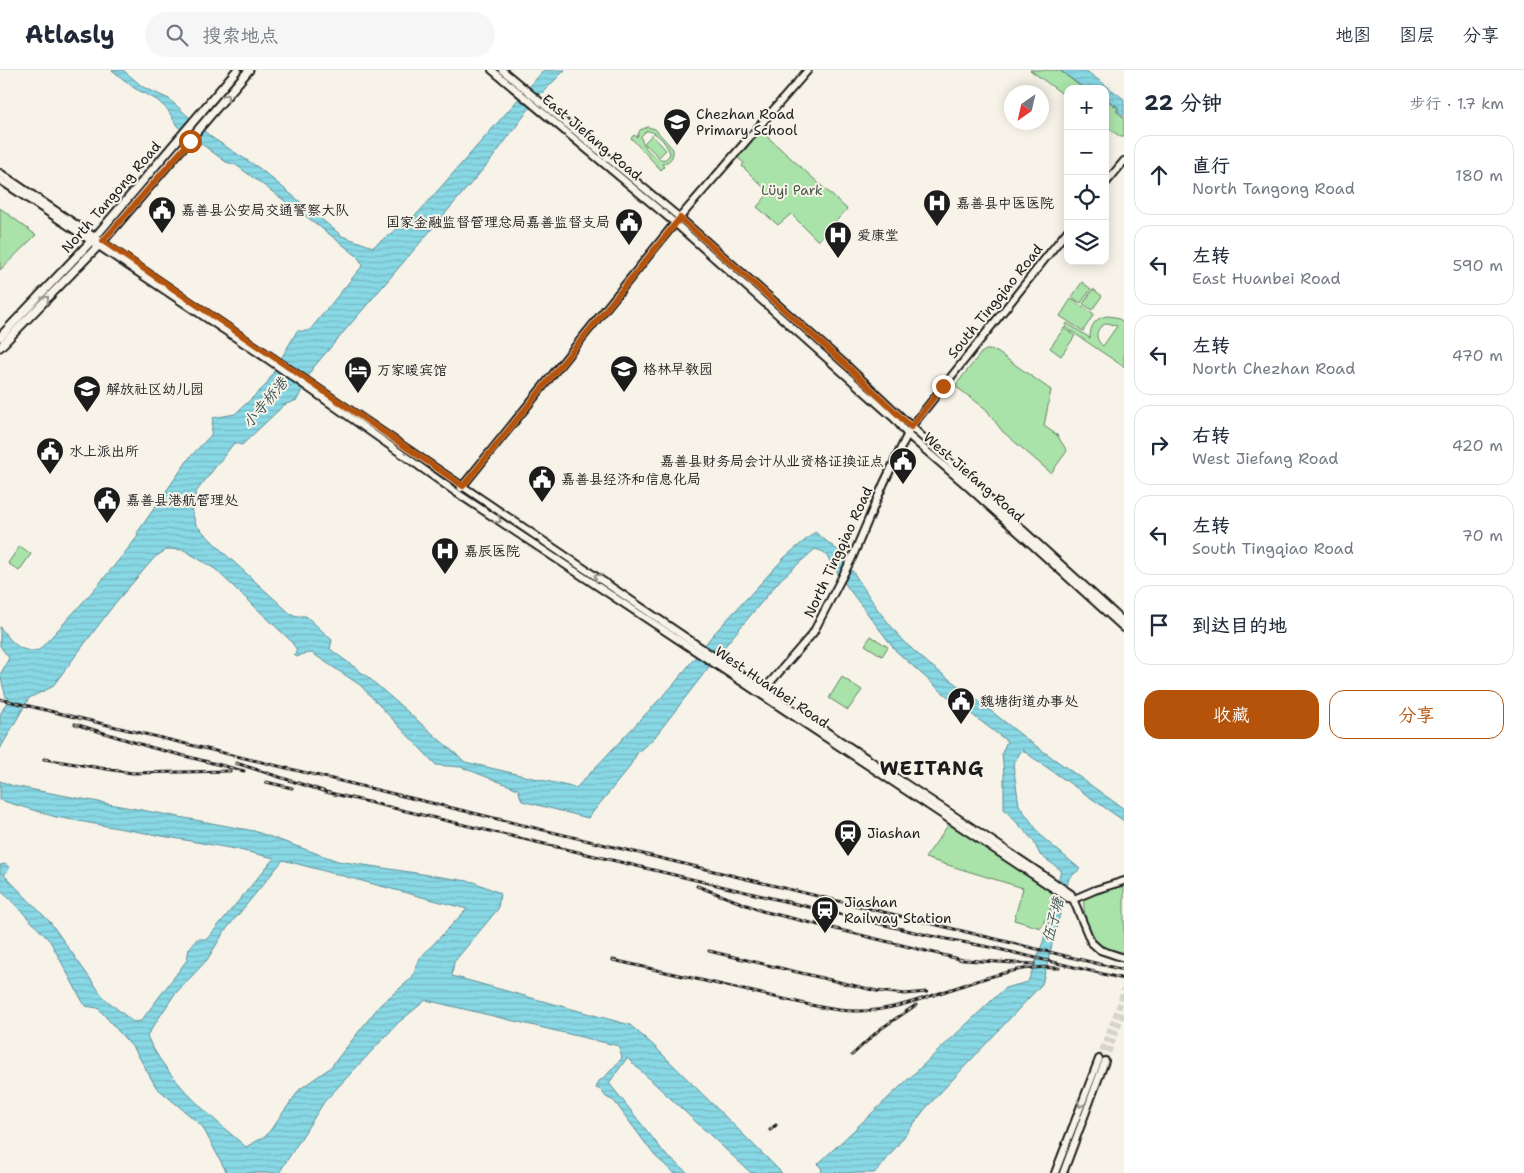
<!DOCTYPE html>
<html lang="zh">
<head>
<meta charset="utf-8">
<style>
  body { margin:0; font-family:"Shantell Sans","LXGW WenKai TC",sans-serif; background:#f6f6f7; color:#1f2937 }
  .controls { position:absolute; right:15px; top:15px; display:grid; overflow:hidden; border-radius:10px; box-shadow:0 2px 12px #0003 }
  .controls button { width:45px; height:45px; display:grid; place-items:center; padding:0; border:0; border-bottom:1px solid #e0e1e3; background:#fff; color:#1f2937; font:25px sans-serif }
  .compass { position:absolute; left:1004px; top:15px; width:45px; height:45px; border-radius:50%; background:#fff; box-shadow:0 2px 12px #0003; rotate:214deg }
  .stop { position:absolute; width:15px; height:15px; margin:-11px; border:4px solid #b45309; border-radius:50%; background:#fff }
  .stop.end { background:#b45309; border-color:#fff; box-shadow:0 1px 5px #0008 }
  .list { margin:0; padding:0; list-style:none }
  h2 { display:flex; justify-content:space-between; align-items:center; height:65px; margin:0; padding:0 20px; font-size:21px }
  h2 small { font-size:16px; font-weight:400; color:#747a83 }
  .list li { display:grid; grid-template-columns:32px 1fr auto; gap:15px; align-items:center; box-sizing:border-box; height:80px; margin:0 10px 10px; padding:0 10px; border:1px solid #e0e1e3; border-radius:15px }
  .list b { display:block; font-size:19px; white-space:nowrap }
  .list p { margin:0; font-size:16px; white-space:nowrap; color:#747a83 }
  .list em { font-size:16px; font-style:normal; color:#747a83 }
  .actions { display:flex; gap:10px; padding:15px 20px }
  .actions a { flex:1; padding:11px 0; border:1px solid #b45309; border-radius:15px; text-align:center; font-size:18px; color:#b45309 }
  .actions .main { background:#b45309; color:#fff }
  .icon { flex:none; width:28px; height:28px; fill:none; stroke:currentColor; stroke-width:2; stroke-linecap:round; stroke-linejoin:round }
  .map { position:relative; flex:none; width:1124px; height:1103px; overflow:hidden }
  header { display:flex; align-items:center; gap:30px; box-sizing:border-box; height:70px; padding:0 25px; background:#fff; border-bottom:1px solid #e0e1e3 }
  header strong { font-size:24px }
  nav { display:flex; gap:28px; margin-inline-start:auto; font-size:18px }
  .search { width:350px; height:45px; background:#f6f6f7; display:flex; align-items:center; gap:12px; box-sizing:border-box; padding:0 18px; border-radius:28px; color:#747a83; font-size:19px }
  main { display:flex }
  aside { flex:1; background:#fff }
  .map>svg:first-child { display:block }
</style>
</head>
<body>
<header>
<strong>Atlasly</strong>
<div class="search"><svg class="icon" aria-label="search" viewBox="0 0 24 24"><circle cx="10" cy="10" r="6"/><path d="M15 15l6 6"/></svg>搜索地点</div>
<nav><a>地图</a><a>图层</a><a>分享</a></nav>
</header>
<main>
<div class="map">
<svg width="1124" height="1103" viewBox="0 0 1124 1103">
  <defs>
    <pattern id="water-rules" width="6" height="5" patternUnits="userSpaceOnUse" patternTransform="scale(1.25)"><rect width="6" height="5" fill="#88d8e5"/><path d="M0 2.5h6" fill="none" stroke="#75b9c4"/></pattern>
  </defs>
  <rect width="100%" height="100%" fill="#f7f3e8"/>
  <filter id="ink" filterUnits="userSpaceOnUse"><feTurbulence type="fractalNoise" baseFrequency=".02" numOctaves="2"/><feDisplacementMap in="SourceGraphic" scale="10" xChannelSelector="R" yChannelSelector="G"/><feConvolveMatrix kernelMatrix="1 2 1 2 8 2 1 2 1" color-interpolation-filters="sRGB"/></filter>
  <g filter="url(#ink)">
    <!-- green -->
    <g fill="#a9e3a9" stroke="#628062" fill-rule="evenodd">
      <polygon points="1030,0 1059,0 1084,19 1068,19 1068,28"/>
      <polygon points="1105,29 1118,38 1116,41 1124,48 1124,67 1121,67 1105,56"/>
      <path d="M648,57L655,59L673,79C674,87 670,92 662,94L664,97L661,100L631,68L634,65L637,67L640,60ZM646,61C655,60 668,74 670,84L666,89C656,92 641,76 641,66Z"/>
      <polygon points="761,61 847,139 818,171 791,144 778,155 757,137 769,123 742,96 744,93 738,88"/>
      <polygon points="652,65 666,80 659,87 644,73"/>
      <polygon points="0,138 36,165 0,200"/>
      <polygon points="1082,212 1091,219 1081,233 1072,227"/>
      <polygon points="1093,219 1102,226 1092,240 1083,234"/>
      <polygon points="1071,229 1094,244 1083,261 1060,246"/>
      <path d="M1107,246L1115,247L1124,252V297L1065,257L1067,253L1090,268C1090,256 1095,248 1107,246ZM1108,253L1117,256L1103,276C1093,268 1096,256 1108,253Z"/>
      <polygon points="1064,258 1075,266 1061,286 1050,278"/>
      <polygon points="986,280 991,280 997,282 1051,320 1044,356 1057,365 1067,381 1051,403 1002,361 986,339 955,316 981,283"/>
      <polygon points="20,476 31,484 19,501 8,493"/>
      <polygon points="871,566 888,577 882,586 865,575"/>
      <polygon points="842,607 862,620 848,640 829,628"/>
      <polygon points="949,754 1054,823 1049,845 1045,849 1041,858 1014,850 1023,818 925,788"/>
      <path d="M1124,813V883C1117,881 1108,879 1101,875C1089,867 1082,841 1084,827L1097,821Z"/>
    </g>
    <!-- water -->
    <g fill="url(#water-rules)" stroke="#5d8d95" fill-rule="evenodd">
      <path d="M112,0H123L143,17L169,29L211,67L259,98L342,166L373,177L418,143L544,0H565L538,27L491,90L312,299L297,330L284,335L242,375L234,373L196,422L191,438L196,455L225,484L293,546H306L332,570L330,579L369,608L465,692L576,718L675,613L711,567L785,487L815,462L840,482L878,540L904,572L929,594L977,630L1029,671L1124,739V751L1022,680L1013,694L1019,735L1042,767L1080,799L1069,808L1042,914L925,1039L880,1098L874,1103H821L822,1099L818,1094L1005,918L1028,912L1043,872L1061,800L1040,785L1033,770L1004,739V704L1002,683L1007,671L942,622L896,581L848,518L824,482L815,479L781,509L729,571L654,668L638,682L628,699L588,748L522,731L518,719L461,697L436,695L360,615L312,583L303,584L297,587L294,585L297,580L290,570L215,499L184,480L168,479L155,487L116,532L52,617L29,628L0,679V645L9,628L6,627L0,605L9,588L0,576V557C11,571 20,584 39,580C74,543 107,506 138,466L137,463L190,387L211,365L213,348L235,344L266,315L297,261H309L363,195L357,186L315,153L236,95L226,92L177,56L168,40L157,30L134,18Z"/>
      <polygon points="1060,0 1085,0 1124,29 1124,46 1117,41 1119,38 1105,28 1105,19 1085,19"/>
      <path d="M0,711L13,716L254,761L338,791L474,812L500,823L498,839L454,892L452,906L630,955L653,975L782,1103H751L627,988L609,1013L666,1085L688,1103H674L655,1086L614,1031L606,1027L601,1020L596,1018L599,1011L604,1008L622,988L619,976L426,930L399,952L324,1032L279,1103H227L202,1056L156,1017L135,980L98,938L85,936L50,871L0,819V795L5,794L10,798L4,805L50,852L104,928L133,952L141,951L187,890L189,879L197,869H207L274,788L235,779L56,747L0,730ZM283,790L467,839L420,888L412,908L380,935L330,998L300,1019L266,1066L246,1077C210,1046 166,1009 147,966L174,925L207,890L224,862Z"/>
    </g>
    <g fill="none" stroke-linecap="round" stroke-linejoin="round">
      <!-- secondary-tunnel -->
      <g stroke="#d6d3c9" stroke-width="6" stroke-dasharray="6 3" stroke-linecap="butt">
        <polyline points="1099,989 1119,937 1124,919"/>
        <polyline points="1105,991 1124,941"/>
      </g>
      <!-- secondary casing -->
      <g stroke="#1c1c1c" stroke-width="10">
        <g id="secondary">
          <polyline points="492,0 675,153 895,349 908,365 966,415 1124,558"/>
          <polyline points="502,0 680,148 777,234 845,294 969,411 1124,552"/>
          <path d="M0,103C243,265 483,431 725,594C840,672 957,746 1071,824L1091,872L1100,880L1124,888"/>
          <polyline points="0,110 266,288 457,423 1068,828 1074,829 1095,820 1124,811"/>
          <polyline points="1105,114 1124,91"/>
          <polyline points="461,418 675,153 808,0"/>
          <polyline points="761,623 813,563 852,488 884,413 911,357 1068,160"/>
          <polyline points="1055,1103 1099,989"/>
          <polyline points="1063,1103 1105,991"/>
        </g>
      </g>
      <!-- primary casing -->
      <g stroke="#1c1c1c" stroke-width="11">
        <g id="primary">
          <polyline points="0,267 96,166 237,0"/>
          <polyline points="0,277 103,171 249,0"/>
        </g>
      </g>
      <!-- secondary -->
      <use href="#secondary" stroke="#f7f3e8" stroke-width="6"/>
      <!-- primary -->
      <use href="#primary" stroke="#f7f3e8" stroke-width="7"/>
      <!-- rail casing -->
      <g stroke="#1c1c1c" stroke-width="3">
        <g id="rail">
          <polyline points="0,629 1124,900"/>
          <polyline points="75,654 153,678 244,701"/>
          <polyline points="44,689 132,703 230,701"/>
          <polyline points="236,693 326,722 931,866 994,878 1124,909"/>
          <polyline points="266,712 292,718"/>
          <polyline points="697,816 762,841 963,890 1034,894"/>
          <polyline points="709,881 877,921 905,924 927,922"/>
          <path d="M613,890L810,935C826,938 842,942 859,941C892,941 924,928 955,918C978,910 1008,900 1032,898C1041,897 1050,898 1059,898"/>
          <polyline points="852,985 879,960 916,935"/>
          <polyline points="770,1060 776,1055"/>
        </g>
      </g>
      <!-- rail -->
      <use href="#rail" stroke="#f7f3e8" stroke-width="1" stroke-dasharray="4" stroke-linecap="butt"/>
    </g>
    <!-- one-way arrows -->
    <defs><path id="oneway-chevron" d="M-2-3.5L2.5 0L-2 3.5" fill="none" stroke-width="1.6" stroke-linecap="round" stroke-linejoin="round" transform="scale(1.25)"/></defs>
    <g stroke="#94928c">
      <use href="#oneway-chevron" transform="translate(226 27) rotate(-50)"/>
      <use href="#oneway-chevron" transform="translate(46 229) rotate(-46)"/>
      <use href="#oneway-chevron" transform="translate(498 450) rotate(33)"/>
      <use href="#oneway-chevron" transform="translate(597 507) rotate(-146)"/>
      <use href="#oneway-chevron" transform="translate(1081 1034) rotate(111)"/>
    </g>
  </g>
  <g fill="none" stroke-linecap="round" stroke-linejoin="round" filter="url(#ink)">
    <!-- route -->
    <polyline stroke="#b45309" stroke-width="6" points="190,71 103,171 463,416 680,148 845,294 911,357 943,316"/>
  </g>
  <!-- icons -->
  <defs>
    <g id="school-pin" transform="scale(1.4375)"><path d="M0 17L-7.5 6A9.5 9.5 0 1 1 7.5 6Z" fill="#1c1c1c" stroke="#f7f3e8"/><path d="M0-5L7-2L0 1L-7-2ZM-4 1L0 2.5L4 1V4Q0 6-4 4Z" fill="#fff"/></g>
    <g id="hospital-pin" transform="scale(1.4375)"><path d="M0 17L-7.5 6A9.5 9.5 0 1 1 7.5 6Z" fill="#1c1c1c" stroke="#f7f3e8"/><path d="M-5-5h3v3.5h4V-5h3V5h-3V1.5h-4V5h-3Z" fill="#fff"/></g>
    <g id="civic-pin" transform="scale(1.4375)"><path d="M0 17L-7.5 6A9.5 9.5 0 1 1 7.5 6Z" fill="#1c1c1c" stroke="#f7f3e8"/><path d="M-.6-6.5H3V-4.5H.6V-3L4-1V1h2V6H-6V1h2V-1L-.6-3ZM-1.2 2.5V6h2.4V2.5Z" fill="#fff"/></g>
    <g id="hotel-pin" transform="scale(1.4375)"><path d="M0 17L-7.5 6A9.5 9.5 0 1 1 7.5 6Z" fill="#1c1c1c" stroke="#f7f3e8"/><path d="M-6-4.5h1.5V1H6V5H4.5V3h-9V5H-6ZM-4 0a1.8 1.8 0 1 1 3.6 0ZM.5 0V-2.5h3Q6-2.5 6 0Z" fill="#fff"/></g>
    <g id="station-pin" transform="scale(1.4375)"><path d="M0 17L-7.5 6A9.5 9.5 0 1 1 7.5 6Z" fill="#1c1c1c" stroke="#f7f3e8"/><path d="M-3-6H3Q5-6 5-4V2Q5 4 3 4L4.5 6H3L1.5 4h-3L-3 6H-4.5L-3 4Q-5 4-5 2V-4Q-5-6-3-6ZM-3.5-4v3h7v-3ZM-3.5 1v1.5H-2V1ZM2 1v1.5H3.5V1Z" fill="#fff"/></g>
  </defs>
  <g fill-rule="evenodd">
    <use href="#school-pin" x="677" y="52"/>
    <use href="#hospital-pin" x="937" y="133"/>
    <use href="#civic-pin" x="162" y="140"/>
    <use href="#civic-pin" x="629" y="152"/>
    <use href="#hospital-pin" x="838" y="165"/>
    <use href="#school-pin" x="624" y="299"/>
    <use href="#hotel-pin" x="358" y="300"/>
    <use href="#school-pin" x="87" y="319"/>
    <use href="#civic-pin" x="50" y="381"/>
    <use href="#civic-pin" x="903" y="391"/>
    <use href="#civic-pin" x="542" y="409"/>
    <use href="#civic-pin" x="107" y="430"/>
    <use href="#hospital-pin" x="445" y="481"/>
    <use href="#civic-pin" x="961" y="631"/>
    <use href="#station-pin" x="848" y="763"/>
    <use href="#station-pin" x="825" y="840"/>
  </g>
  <g text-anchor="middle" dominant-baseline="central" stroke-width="4" stroke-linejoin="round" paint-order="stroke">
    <!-- poi labels -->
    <g font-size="14" fill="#1c1c1c" stroke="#f7f3e8" text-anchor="start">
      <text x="696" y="44">Chezhan Road<tspan x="696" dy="16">Primary School</tspan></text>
      <text x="956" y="133">嘉善县中医医院</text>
      <text x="181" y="140">嘉善县公安局交通警察大队</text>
      <text x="610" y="152" text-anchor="end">国家金融监督管理总局嘉善监督支局</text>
      <text x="857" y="165">爱康堂</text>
      <text x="643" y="299">格林早教园</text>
      <text x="377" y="300">万家暖宾馆</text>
      <text x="106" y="319">解放社区幼儿园</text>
      <text x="69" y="381">水上派出所</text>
      <text x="884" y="391" text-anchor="end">嘉善县财务局会计从业资格证换证点</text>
      <text x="561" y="409">嘉善县经济和信息化局</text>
      <text x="126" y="430">嘉善县港航管理处</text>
      <text x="464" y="481">嘉辰医院</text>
      <text x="980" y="631">魏塘街道办事处</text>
      <text x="867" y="763">Jiashan</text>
      <text x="844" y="832">Jiashan<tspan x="844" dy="16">Railway Station</tspan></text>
    </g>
    <!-- street labels -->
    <g font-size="14" fill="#1c1c1c" stroke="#f7f3e8">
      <text transform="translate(592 67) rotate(40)">East Jiefang Road</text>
      <text transform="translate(111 127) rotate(-49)">North Tangong Road</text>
      <text transform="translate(995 231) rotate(-51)">South Tingqiao Road</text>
      <text transform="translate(974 407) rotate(41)">West Jiefang Road</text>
      <text transform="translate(838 482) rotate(-65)">North Tingqiao Road</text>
      <text transform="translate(772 617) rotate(34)">West Huanbei Road</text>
    </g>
    <!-- park labels -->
    <g font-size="14" fill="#465846" stroke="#f7f3e8">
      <text x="792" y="120">Lüyi Park</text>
    </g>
    <!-- water labels -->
    <g font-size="15" font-style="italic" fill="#3c5458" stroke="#f7f3e8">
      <text transform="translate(265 333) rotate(-50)">小寺桥港</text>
      <text transform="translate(1053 850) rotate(-75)">伍子塘</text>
    </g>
    <!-- district labels -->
    <g font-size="19" font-weight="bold" letter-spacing="1" fill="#1c1c1c" stroke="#f7f3e8">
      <text x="932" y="698">WEITANG</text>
    </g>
  </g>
</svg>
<div class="controls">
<button>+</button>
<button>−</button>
<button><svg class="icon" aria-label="locate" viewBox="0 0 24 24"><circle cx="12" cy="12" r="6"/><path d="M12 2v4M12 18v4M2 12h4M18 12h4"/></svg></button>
<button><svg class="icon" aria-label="layers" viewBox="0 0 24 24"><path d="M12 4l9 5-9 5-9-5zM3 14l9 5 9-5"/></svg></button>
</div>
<svg class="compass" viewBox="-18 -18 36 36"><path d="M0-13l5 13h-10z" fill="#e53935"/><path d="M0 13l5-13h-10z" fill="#747a83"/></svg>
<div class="stop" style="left:190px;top:71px"></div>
<div class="stop end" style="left:943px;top:316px"></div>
</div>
<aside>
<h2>22 分钟<small>步行 · 1.7 km</small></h2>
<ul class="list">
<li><svg class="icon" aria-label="ahead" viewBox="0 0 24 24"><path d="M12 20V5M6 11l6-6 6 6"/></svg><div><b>直行</b><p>North Tangong Road</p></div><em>180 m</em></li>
<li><svg class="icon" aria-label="left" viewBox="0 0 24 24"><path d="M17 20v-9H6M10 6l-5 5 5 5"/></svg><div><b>左转</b><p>East Huanbei Road</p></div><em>590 m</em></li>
<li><svg class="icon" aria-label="left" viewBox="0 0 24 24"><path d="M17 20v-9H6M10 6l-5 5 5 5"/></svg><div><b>左转</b><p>North Chezhan Road</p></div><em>470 m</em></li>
<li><svg class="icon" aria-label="right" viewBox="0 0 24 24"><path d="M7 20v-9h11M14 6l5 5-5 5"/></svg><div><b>右转</b><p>West Jiefang Road</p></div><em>420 m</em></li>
<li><svg class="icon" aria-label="left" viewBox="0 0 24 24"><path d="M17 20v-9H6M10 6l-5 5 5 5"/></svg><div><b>左转</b><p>South Tingqiao Road</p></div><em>70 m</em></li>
<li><svg class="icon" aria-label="arrive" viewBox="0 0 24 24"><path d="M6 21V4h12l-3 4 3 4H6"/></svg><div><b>到达目的地</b></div></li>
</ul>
<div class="actions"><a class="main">收藏</a><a>分享</a></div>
</aside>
</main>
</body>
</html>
